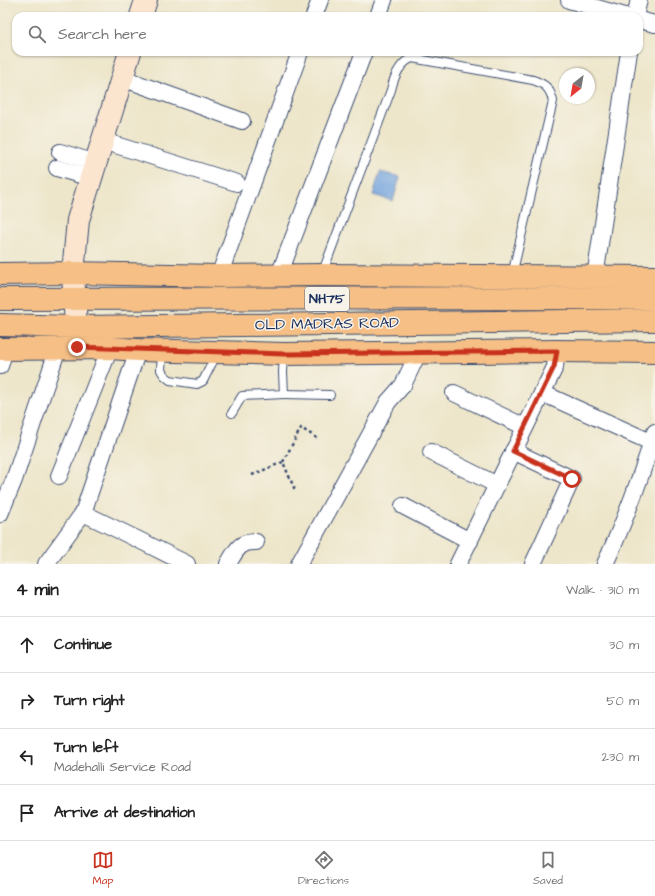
<!DOCTYPE html>
<html lang="en">
<head>
<meta charset="utf-8">
<style>
  body { margin:0; font-family:"Architects Daughter",sans-serif; background:#f6f6f6; color:#222 }
  .compass { position:absolute; left:559px; top:68px; width:36px; height:36px; border-radius:50%; background:#fff; box-shadow:0 1px 3px #0004; rotate:211deg }
  .stop { position:absolute; width:12px; height:12px; margin:-9px; border:3px solid #c8321e; border-radius:50%; background:#fff }
  .stop.end { background:#c8321e; border-color:#fff; box-shadow:0 1px 4px #0008 }
  .list { margin:0; padding:0; list-style:none }
  h2 { display:flex; justify-content:space-between; align-items:center; height:52px; margin:0; padding:0 16px; font-size:17px }
  h2 small { font-size:13px; font-weight:400; color:#767676 }
  .list li { display:grid; grid-template-columns:26px 1fr auto; gap:12px; align-items:center; box-sizing:border-box; height:56px; padding:0 16px; border-top:1px solid #e0e0e0 }
  .list b { display:block; font-size:15px; white-space:nowrap }
  .list p { margin:0; font-size:13px; white-space:nowrap; color:#767676 }
  .list em { font-size:13px; font-style:normal; color:#767676 }
  .icon { flex:none; width:22px; height:22px; fill:none; stroke:currentColor; stroke-width:2; stroke-linecap:round; stroke-linejoin:round }
  .map { position:relative; flex:none; width:655px; height:564px; overflow:hidden }
  .search { position:absolute; background:#fff; box-shadow:0 1px 3px #0004; left:12px; right:12px; top:12px; height:44px; display:flex; align-items:center; gap:10px; box-sizing:border-box; padding:0 14px; border-radius:12px; color:#767676; font-size:15px }
  .sheet { height:276px; background:#fff }
  nav { display:flex; justify-content:space-around; align-items:center; box-sizing:border-box; height:56px; border-top:1px solid #e0e0e0; background:#fff; font-size:11px; color:#767676 }
  nav a { display:grid; justify-items:center; gap:2px }
  nav .on { color:#c8321e }
  .map>svg:first-child { display:block }
</style>
</head>
<body>
<div class="map">
<svg width="655" height="564" viewBox="0 0 655 564">
  <rect width="100%" height="100%" fill="#f7f3e8"/>
  <filter id="ink" filterUnits="userSpaceOnUse"><feTurbulence type="fractalNoise" baseFrequency=".025" numOctaves="2"/><feDisplacementMap in="SourceGraphic" scale="8" xChannelSelector="R" yChannelSelector="G"/><feConvolveMatrix kernelMatrix="1 2 1 2 8 2 1 2 1" color-interpolation-filters="sRGB"/></filter>
  <filter id="wash" filterUnits="userSpaceOnUse"><feTurbulence type="fractalNoise" baseFrequency=".012" numOctaves="4" result="noise"/><feDisplacementMap in="SourceGraphic" scale="16" xChannelSelector="R" yChannelSelector="G"/><feGaussianBlur stdDeviation="0.9" result="paint"/><feColorMatrix in="noise" values="0 0 0 0 0 0 0 0 0 0 0 0 0 0 0 0 0 1.4 0 .05"/><feComposite in="paint" operator="in"/></filter>
  <g filter="url(#wash)">
    <rect width="100%" height="100%" fill="#ede6ca"/>
    <!-- water -->
    <polygon fill="#72a3dd" stroke="#46699e" points="380,172 400,177 393,201 373,195"/>
  </g>
  <g filter="url(#ink)">
    <g fill="none" stroke-linecap="round" stroke-linejoin="round">
      <!-- lane casing -->
      <g stroke="#3a4a6e" stroke-width="10">
        <g id="lane">
          <path d="M322,274L391,90C394,77 399,63 412,58L533,80C545,84 550,88 553,101L512,275"/>
          <polyline points="162,352 161,370 164,375 170,380 197,384 203,381 217,353"/>
          <polyline points="284,394 330,395"/>
          <polyline points="232,413 242,396 284,394 283,372 284,355"/>
        </g>
      </g>
      <!-- street casing -->
      <g stroke="#3a4a6e" stroke-width="18">
        <g id="street">
          <polyline points="569,0 625,16"/>
          <polyline points="314,16 320,0"/>
          <polyline points="378,16 384,0"/>
          <polyline points="635,16 639,0"/>
          <polyline points="639,20 655,24"/>
          <polyline points="122,78 242,121"/>
          <polyline points="103,141 237,183"/>
          <polyline points="60,152 96,163"/>
          <polyline points="57,168 91,178"/>
          <polyline points="279,275 364,52"/>
          <polyline points="219,276 300,52"/>
          <polyline points="595,277 629,52"/>
          <polyline points="0,366 5,349"/>
          <polyline points="454,393 525,427"/>
          <polyline points="542,393 655,444"/>
          <polyline points="513,451 572,479 533,564"/>
          <polyline points="431,452 497,485"/>
          <polyline points="59,476 110,348"/>
          <polyline points="403,506 470,541"/>
          <polyline points="83,513 143,542 187,564"/>
          <polyline points="0,514 14,480 58,348"/>
          <polyline points="46,564 83,513 138,350"/>
          <path d="M228,564C236,551 239,541 256,542"/>
          <polyline points="299,564 388,402 403,385 419,351"/>
          <polyline points="458,564 555,367 557,351"/>
          <path d="M605,564C625,521 641,477 655,432"/>
        </g>
      </g>
      <!-- secondary casing -->
      <g stroke="#3a4a6e" stroke-width="24">
        <g id="secondary">
          <polyline points="141,16 146,0"/>
          <polyline points="76,327 73,273 78,220 130,52"/>
        </g>
      </g>
      <!-- primary casing -->
      <g stroke="#3a4a6e" stroke-width="24">
        <g id="primary">
          <polyline points="0,274 73,273 219,276 321,275 655,277"/>
          <polyline points="0,349 110,348 138,350 284,354 557,351 655,352"/>
        </g>
      </g>
      <!-- highway casing -->
      <g stroke="#3a4a6e" stroke-width="24">
        <g id="highway">
          <polyline points="0,299 655,298"/>
          <polyline points="0,325 76,327 655,320"/>
        </g>
      </g>
      <!-- path -->
      <g stroke="#3a4a6e" stroke-width="2.5" stroke-dasharray="3 3" stroke-linecap="butt">
        <polyline points="283,462 301,428 317,438"/>
        <polyline points="252,475 283,462 295,490"/>
      </g>
      <!-- lane -->
      <use href="#lane" stroke="#fff" stroke-width="8"/>
      <!-- street -->
      <use href="#street" stroke="#fff" stroke-width="16"/>
      <!-- secondary -->
      <use href="#secondary" stroke="#fbe5cf" stroke-width="22"/>
      <!-- primary -->
      <use href="#primary" stroke="#f5bf86" stroke-width="22"/>
      <!-- highway -->
      <use href="#highway" stroke="#f5bf86" stroke-width="22"/>
    </g>
  </g>
  <g fill="none" stroke-linecap="round" stroke-linejoin="round" filter="url(#ink)">
    <!-- route -->
    <polyline stroke="#c8321e" stroke-width="5" points="77,347 284,354 557,351 554,367 513,451 572,479"/>
  </g>
  <g text-anchor="middle" dominant-baseline="central" stroke-width="3" stroke-linejoin="round" paint-order="stroke">
    <!-- shield labels -->
    <rect fill="#f7f3e8" stroke="#5d6a87" stroke-width="1" x="305" y="287" width="44" height="24" rx="3"/>
    <g font-size="14" font-weight="bold" fill="#1b2f5e">
      <text x="327" y="299">NH75</text>
    </g>
    <!-- street labels -->
    <g font-size="15" fill="#1b2f5e" stroke="#f7f3e8">
      <text transform="translate(327 324) rotate(-1)">OLD MADRAS ROAD</text>
    </g>
  </g>
</svg>
<svg class="compass" viewBox="-18 -18 36 36"><path d="M0-13l5 13h-10z" fill="#e53935"/><path d="M0 13l5-13h-10z" fill="#767676"/></svg>
<div class="stop" style="left:572px;top:479px"></div>
<div class="stop end" style="left:77px;top:347px"></div>
<div class="search"><svg class="icon" aria-label="search" viewBox="0 0 24 24"><circle cx="10" cy="10" r="6"/><path d="M15 15l6 6"/></svg>Search here</div>
</div>
<section class="sheet">
<h2>4 min<small>Walk · 310 m</small></h2>
<ul class="list">
<li><svg class="icon" aria-label="ahead" viewBox="0 0 24 24"><path d="M12 20V5M6 11l6-6 6 6"/></svg><div><b>Continue</b></div><em>30 m</em></li>
<li><svg class="icon" aria-label="right" viewBox="0 0 24 24"><path d="M7 20v-9h11M14 6l5 5-5 5"/></svg><div><b>Turn right</b></div><em>50 m</em></li>
<li><svg class="icon" aria-label="left" viewBox="0 0 24 24"><path d="M17 20v-9H6M10 6l-5 5 5 5"/></svg><div><b>Turn left</b><p>Madehalli Service Road</p></div><em>230 m</em></li>
<li><svg class="icon" aria-label="arrive" viewBox="0 0 24 24"><path d="M6 21V4h12l-3 4 3 4H6"/></svg><div><b>Arrive at destination</b></div></li>
</ul>
</section>
<nav>
<a class="on"><svg class="icon" aria-label="map" viewBox="0 0 24 24"><path d="M3 6l6-2 6 2 6-2v14l-6 2-6-2-6 2zM9 4v14M15 6v14"/></svg>Map</a>
<a><svg class="icon" aria-label="directions" viewBox="0 0 24 24"><path d="M12 3l9 9-9 9-9-9zM9 14v-3h6M13 9l2 2-2 2"/></svg>Directions</a>
<a><svg class="icon" aria-label="saved" viewBox="0 0 24 24"><path d="M7 4h10v16l-5-4-5 4z"/></svg>Saved</a>
</nav>
</body>
</html>
